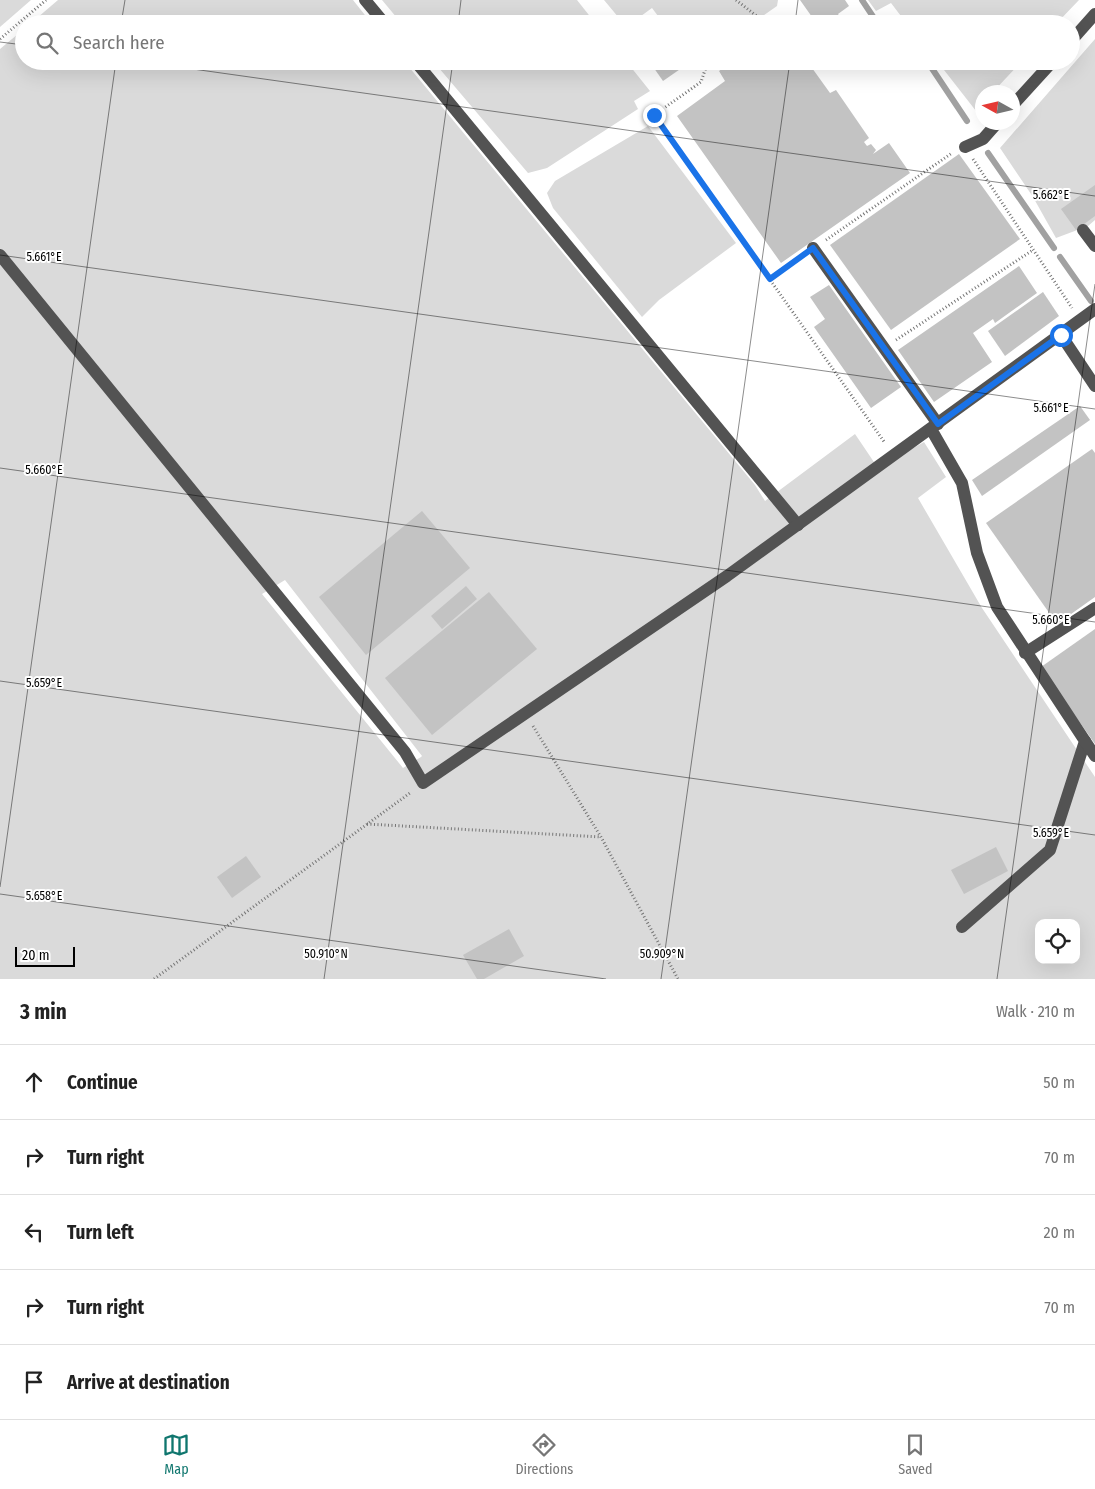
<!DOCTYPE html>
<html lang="en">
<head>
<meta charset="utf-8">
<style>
  body { margin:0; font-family:"Fira Sans Condensed",sans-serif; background:#f6f6f6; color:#222 }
  .controls { position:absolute; right:15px; bottom:15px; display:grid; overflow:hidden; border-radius:10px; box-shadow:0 5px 20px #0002 }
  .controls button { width:45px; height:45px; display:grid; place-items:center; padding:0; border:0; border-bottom:1px solid #e0e0e0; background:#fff; color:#222; font:25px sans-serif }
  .compass { position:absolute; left:975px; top:85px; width:45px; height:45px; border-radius:50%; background:#fff; box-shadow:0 5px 20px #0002; rotate:278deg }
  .scale { position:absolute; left:15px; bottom:12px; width:60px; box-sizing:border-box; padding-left:5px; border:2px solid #000; border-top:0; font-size:14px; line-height:18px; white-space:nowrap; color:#000; -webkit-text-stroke:4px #fff; paint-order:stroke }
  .stop { position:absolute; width:15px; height:15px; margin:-11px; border:4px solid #1a73e8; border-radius:50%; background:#fff }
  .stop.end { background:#1a73e8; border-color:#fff; box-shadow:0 1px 5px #0008 }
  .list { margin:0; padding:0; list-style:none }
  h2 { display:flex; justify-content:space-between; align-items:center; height:65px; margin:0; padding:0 20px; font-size:21px }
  h2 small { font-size:16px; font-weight:400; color:#767676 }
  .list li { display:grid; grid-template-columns:32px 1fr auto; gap:15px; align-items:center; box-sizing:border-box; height:75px; padding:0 20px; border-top:1px solid #e0e0e0 }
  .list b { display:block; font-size:19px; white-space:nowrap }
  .list em { font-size:16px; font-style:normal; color:#767676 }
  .icon { flex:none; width:28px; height:28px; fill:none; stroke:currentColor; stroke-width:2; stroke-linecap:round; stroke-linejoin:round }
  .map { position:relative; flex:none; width:1095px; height:979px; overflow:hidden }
  .search { position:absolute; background:#fff; box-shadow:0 5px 20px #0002; left:15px; right:15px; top:15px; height:55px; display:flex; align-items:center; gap:12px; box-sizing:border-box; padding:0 18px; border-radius:28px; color:#767676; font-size:19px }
  .sheet { height:440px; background:#fff }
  nav { display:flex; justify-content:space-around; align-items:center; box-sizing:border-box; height:70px; border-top:1px solid #e0e0e0; background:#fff; font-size:14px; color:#767676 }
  nav a { display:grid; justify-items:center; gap:2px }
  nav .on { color:#0f766e }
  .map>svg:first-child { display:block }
</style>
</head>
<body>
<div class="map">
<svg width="1095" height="979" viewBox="0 0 1095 979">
  <rect width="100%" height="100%" fill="#fff"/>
  <!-- green -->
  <g fill="#dadada" fill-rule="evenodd">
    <polygon points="0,0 31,0 0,27"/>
    <polygon points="58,0 353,0 372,24 30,24"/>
    <polygon points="382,0 577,0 596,24 402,24"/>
    <polygon points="604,0 778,0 777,6 751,24 664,24 652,8 630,24 624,24"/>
    <polygon points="868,0 1079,0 1056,24 907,24 891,3 876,11"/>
    <path d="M24,29V61H404L755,485L765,501L855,434L878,468L924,442L946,477L918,498L982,608L1095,777V979H0V49ZM285,580L422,756L421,757L403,768L262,594ZM1039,923H1076V960H1039Z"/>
    <polygon points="1095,39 1095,220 1088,226 1056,238 1033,197 1000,148"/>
    <polygon points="433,61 626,61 650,91 634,101 638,109 547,168 528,173"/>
    <polygon points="937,61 1022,61 993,92 982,92 982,103 976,111"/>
    <polygon points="648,126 736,243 659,300 642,317 553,208 547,193 555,181"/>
  </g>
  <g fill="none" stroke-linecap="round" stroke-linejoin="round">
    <!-- stream -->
    <g stroke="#a1a1a1" stroke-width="6">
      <polyline points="862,0 878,24"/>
      <polyline points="927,61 967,121"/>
      <polyline points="988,153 1054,248"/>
      <polyline points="1060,257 1091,301"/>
    </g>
  </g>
  <!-- building -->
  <g fill="#c3c3c3">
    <polygon points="800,0 845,0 849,6 838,14 844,24 817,24"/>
    <polygon points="652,16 657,24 640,24"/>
    <polygon points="649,61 684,61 686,65 663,81"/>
    <polygon points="733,61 807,61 830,93 836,90 869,138 864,142 867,146 871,144 876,150 873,154 889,143 910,173 781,263 677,116 725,81 719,71"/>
    <polygon points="959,154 1020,239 891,330 830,245"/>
    <polygon points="1095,185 1095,216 1076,230 1061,209"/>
    <polygon points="1019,266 1037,293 995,323 993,319 973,333 992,362 934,402 898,350"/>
    <polygon points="829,285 901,387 871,408 814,327 825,319 810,297"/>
    <polygon points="1043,292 1059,316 1005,356 988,331"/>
    <polygon points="1080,406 1090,420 982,496 972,480"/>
    <polygon points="1092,449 1095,453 1095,597 1057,624 986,523"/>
    <polygon points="422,511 470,568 366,655 319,597"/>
    <polygon points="466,586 477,599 442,629 431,616"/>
    <polygon points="489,592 537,649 432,735 385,678"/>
    <polygon points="1095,629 1095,744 1041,667"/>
    <polygon points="996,847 1008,871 964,894 951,870"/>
    <polygon points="246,856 261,877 232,898 217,877"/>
    <polygon points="509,929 524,956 484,979 477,979 463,955"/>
  </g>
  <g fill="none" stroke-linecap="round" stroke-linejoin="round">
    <!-- path -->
    <g stroke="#757575" stroke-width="3" stroke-dasharray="1 2.5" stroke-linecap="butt">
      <polyline points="736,0 767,24"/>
      <polyline points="0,39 46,0"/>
      <polyline points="716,61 706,67 701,82 654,115 885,443"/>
      <polyline points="973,159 1072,308"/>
      <polyline points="826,240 952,153"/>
      <polyline points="770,279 802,256"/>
      <polyline points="896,340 1033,250"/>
      <polyline points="533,726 601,837 678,979"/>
      <polyline points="367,824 601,837"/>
      <polyline points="154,979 410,793"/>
    </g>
    <!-- minor -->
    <g stroke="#535353" stroke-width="12">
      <polyline points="365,0 385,24"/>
      <polyline points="1071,41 1095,14"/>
      <polyline points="415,61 798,525"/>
      <polyline points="1012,106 1053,61"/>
      <polyline points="965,147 983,139 998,122"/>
      <polyline points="1083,230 1095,246"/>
      <polyline points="813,248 938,424"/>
      <polyline points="0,255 405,752 423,783 727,576 1095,309"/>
      <polyline points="1061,335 1095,386"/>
      <polyline points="931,429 962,483 977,553 997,607 1085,741 1050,850 962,927"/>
      <polyline points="1025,653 1095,608"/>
      <polyline points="1085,741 1095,756"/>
    </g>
  </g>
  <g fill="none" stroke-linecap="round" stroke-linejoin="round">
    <!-- route -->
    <polyline stroke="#1a73e8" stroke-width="6" points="654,115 770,279 813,248 938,424 1061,335"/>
  </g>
  <!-- ticks -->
  <path fill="none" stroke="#000" stroke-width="1" stroke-opacity="0.45" d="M121,24L125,0M458,24L461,0M795,24L798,0M0,42L24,45M136,61L1095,196M0,255L1095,409M0,468L1095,622M0,681L1095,835M0,887L116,61M0,894L606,979M324,979L453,61M661,979L790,61M997,979L1095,284"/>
  <g font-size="12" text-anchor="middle" fill="#000" stroke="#fff" stroke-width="4" stroke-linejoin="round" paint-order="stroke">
    <text x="1051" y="199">5.662°E</text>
    <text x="44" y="261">5.661°E</text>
    <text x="1051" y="412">5.661°E</text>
    <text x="44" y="474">5.660°E</text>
    <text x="1051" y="624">5.660°E</text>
    <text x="44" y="687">5.659°E</text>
    <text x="1051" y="837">5.659°E</text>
    <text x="44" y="900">5.658°E</text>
    <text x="326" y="958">50.910°N</text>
    <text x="662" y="958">50.909°N</text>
  </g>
</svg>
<div class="controls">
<button><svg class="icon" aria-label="locate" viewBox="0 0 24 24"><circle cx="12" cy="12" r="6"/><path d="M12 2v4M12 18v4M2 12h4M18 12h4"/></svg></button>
</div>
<svg class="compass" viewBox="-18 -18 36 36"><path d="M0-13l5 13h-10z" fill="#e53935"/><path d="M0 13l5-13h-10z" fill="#767676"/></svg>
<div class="scale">20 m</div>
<div class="stop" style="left:1061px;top:335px"></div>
<div class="stop end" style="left:654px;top:115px"></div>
<div class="search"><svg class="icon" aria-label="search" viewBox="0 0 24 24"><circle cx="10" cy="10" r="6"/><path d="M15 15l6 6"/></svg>Search here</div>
</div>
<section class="sheet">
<h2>3 min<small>Walk · 210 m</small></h2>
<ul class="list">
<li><svg class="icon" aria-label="ahead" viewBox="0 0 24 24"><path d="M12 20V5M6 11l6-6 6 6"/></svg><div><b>Continue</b></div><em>50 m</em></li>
<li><svg class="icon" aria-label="right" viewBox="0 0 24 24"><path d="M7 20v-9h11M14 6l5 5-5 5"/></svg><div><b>Turn right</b></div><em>70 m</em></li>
<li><svg class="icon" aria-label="left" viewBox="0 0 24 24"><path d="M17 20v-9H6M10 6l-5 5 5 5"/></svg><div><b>Turn left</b></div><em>20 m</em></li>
<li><svg class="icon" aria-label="right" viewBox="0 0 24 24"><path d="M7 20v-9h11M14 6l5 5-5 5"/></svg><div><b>Turn right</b></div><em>70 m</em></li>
<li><svg class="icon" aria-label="arrive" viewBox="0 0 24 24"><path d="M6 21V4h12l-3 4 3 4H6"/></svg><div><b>Arrive at destination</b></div></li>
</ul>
</section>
<nav>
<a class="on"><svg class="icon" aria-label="map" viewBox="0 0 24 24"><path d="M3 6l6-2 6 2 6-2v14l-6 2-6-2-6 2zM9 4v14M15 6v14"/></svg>Map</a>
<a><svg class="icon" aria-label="directions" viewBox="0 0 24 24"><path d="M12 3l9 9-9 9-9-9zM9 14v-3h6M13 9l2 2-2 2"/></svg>Directions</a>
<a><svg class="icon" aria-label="saved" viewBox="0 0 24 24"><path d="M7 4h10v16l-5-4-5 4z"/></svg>Saved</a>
</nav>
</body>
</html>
